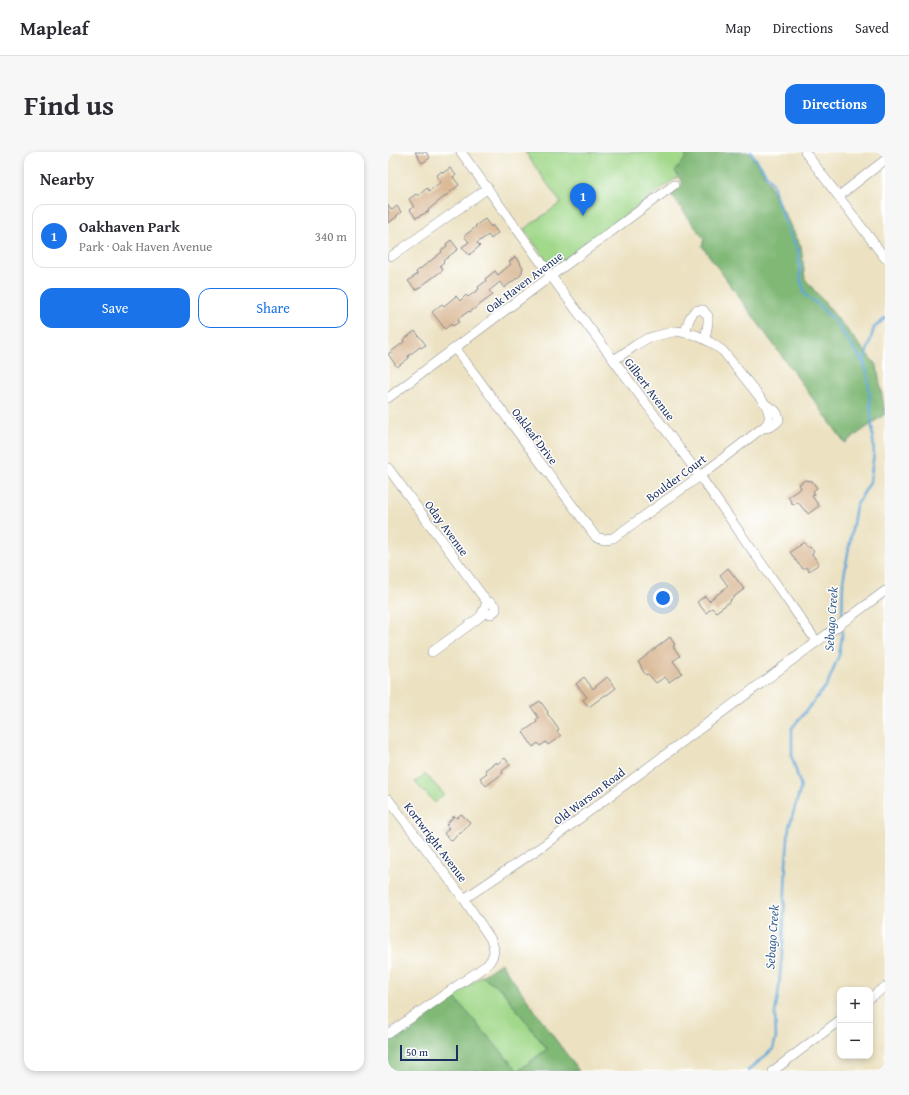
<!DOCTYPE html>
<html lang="en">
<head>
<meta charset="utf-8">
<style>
  body { margin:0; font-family:"Gentium Book Plus",serif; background:#f7f7f7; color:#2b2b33 }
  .controls { position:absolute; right:12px; bottom:12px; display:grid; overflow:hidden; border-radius:8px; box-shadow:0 2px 6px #0003 }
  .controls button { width:36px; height:36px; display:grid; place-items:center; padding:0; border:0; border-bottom:1px solid #e1e1e2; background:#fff; color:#2b2b33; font:20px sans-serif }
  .scale { position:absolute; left:12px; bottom:10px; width:58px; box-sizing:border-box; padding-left:4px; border:2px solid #1b2f5e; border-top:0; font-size:11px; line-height:14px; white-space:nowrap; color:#1b2f5e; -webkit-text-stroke:3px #fff; paint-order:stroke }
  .you { position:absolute; left:275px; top:446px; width:14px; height:14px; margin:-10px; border:3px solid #fff; border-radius:50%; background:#1a73e8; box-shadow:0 0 0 6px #1a73e833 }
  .badge { display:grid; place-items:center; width:26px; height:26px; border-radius:50%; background:#1a73e8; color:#fff; font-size:13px; font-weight:700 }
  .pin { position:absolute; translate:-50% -33px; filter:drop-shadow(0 1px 2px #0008) }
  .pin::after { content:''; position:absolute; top:21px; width:14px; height:12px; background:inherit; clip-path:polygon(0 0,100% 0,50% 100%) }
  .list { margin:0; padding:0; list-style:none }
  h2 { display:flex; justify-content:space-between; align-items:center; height:52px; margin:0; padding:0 16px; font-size:17px }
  h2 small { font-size:13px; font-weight:400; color:#7c7c81 }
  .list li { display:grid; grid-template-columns:26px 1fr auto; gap:12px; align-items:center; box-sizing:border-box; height:64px; margin:0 8px 8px; padding:0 8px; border:1px solid #e1e1e2; border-radius:12px }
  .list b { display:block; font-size:15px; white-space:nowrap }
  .list p { margin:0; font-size:13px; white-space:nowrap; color:#7c7c81 }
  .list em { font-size:13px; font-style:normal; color:#7c7c81 }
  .actions { display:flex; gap:8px; padding:12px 16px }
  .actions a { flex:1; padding:9px 0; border:1px solid #1a73e8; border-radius:12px; text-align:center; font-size:14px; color:#1a73e8 }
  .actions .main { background:#1a73e8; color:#fff }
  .map { position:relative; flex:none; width:497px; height:919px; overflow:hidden; border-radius:12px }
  header { display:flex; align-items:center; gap:24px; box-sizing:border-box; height:56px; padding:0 20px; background:#fff; border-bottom:1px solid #e1e1e2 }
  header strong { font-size:19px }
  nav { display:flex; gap:22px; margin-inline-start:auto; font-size:14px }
  .intro { display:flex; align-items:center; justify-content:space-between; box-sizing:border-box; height:96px; padding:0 24px }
  h1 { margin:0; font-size:28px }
  .button { padding:10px 18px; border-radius:12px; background:#1a73e8; color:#fff; font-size:14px; font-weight:700 }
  main { display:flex; gap:24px; padding:0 24px }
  aside { flex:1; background:#fff; border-radius:12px; box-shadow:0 2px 6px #0003 }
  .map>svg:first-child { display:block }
</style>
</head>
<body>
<header>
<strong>Mapleaf</strong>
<nav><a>Map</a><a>Directions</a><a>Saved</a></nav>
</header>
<div class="intro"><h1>Find us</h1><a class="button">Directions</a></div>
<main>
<aside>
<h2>Nearby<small></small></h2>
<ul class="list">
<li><span class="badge">1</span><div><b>Oakhaven Park</b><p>Park · Oak Haven Avenue</p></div><em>340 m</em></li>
</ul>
<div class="actions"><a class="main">Save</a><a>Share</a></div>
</aside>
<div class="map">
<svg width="497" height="919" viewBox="0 0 497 919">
  <rect width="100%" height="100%" fill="#fff"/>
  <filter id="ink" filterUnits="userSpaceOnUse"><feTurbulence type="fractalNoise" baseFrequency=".025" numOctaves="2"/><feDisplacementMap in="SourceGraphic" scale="8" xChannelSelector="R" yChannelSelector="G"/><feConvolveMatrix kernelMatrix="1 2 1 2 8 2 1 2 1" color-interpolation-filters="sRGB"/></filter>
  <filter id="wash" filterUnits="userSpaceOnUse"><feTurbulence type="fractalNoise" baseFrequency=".012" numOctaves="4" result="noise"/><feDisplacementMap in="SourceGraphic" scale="16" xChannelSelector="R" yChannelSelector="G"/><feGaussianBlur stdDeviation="0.9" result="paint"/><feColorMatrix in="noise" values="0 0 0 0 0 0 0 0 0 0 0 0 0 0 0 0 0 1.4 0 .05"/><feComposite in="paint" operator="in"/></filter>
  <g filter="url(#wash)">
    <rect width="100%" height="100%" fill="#ece2c2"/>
    <!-- green -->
    <g fill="#a1d88a" stroke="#5e8474">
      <polygon points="137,0 324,0 170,112 163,113 161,112 136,77 173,51"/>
      <polygon points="37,622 56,642 47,651 27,630"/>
      <polygon points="94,824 113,837 159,897 130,919 65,844"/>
    </g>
    <!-- forest -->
    <g fill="#80b876" stroke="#4e746a">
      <polygon points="299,0 360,0 373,16 413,94 417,127 489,214 497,262 457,291 314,94 316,87 282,41 295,32 287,19 297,7"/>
      <polygon points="113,811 168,888 191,919 0,919 0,890 65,844 130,919 159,897 113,837 94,824"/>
    </g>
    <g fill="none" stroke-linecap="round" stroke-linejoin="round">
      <!-- stream -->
      <g stroke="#62a8d8" stroke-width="2.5">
        <polyline points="363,0 385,32 389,48 401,80 410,98 413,129 418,144 430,152 448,171 469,201 476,213"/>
        <polyline points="454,468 455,430 468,354 482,330 486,301 480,225 477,214 477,206 486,176 497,166"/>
        <polyline points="360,919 385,897 388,886 387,861 390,844 395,791 398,712 401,675 413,635 404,605 404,576 439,533 451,503 454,485 454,475"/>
      </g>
    </g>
    <g id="blocks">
      <!-- building -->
      <g fill="#d9b894">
        <polygon points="27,0 38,0 42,6 34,11"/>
        <polygon points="62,16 68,23 65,25 71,33 40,58 41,59 28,66 22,58 26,55 21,47 28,42 30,44 39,36 41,39 53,30 48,24 54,19 55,21"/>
        <polygon points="0,53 4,58 9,54 13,60 8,64 9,65 0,71"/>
        <polygon points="97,67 103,75 104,73 110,81 103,87 100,83 89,91 92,94 81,103 74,95 81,90 76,84 88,75 87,74"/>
        <polygon points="63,88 70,97 55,109 56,110 52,113 55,118 28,138 20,129 29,122 28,120 54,100 53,98 59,94 58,92"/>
        <polygon points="127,105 133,111 132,112 135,116 133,123 116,136 112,130 101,139 105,143 82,160 81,159 70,167 71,170 65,174 63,172 57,177 44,160 54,152 56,154 68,144 72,149 78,143 80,145 91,137 90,135 98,129 97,127 107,119 110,123 123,112 121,110"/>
        <polygon points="27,179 38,193 33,196 32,195 20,204 21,206 9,215 0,202 16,190 15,188"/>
        <polygon points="417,328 424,329 429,336 425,339 427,342 424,344 431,354 420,362 418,359 417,359 410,350 405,353 400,345 413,336 411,332"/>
        <polygon points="416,390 420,396 422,394 426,400 424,402 431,412 421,419 418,415 415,417 412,413 411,413 402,400"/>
        <polygon points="340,416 356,437 342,448 343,449 328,460 324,456 318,461 309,450 317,444 321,449 340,434 332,423"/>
        <polygon points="282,485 287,493 285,494 292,504 285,509 294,521 281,530 277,525 268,531 260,522 258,523 253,516 254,516 250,510"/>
        <polygon points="196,525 205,537 219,525 228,536 219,543 217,543 201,555 195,548 199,545 188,532"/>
        <polygon points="152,549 160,560 159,561 171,578 169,580 173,584 160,593 158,590 152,594 150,591 145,595 135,580 149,570 148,568 151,566 143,555"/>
        <polygon points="117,606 122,613 114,619 115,621 98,634 92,626 99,621 97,618 108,610 109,612"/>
        <polygon points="73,662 82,670 72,682 71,681 64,689 56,682 61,676 58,673 66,664 69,666"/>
      </g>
    </g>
  </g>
  <g filter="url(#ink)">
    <use href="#blocks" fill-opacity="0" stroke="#848890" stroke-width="1"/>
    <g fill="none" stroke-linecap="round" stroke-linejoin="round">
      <!-- minor casing -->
      <g stroke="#848890" stroke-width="10">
        <g id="minor">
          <polyline points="73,0 163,124 312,324 429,490"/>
          <polyline points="417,0 497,106"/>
          <polyline points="451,44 497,8"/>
          <polyline points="4,104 100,36"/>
          <path d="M297,181C300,171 302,156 315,158L320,164V171L317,187"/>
          <path d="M67,196L208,385L216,387L225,386L312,324L377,274C384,266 381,262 378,253L335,199L322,190L308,183L289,179L272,183L260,186L248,193L226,208"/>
          <polyline points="0,246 163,124 286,33"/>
          <path d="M375,276C382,276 386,274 391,268C390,259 386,257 378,253"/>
          <polyline points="0,316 99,450"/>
          <polyline points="94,461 103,462 108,458 108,455 102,450 99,450"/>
          <polyline points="44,500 88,468 94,463 99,450"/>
          <path d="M0,647L76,747L102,786C108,797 107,804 99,813L0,882"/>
          <polyline points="76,747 156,693 497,439"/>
          <polyline points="482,846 497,835"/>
          <polyline points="385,919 452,868"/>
        </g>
      </g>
      <!-- minor -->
      <use href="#minor" stroke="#fff" stroke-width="9"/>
    </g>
  </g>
  <g text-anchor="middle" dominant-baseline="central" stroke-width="3" stroke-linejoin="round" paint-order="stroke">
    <!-- street labels -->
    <g font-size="12" fill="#1b2f5e" stroke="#fff">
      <text transform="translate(136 130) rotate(-37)">Oak Haven Avenue</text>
      <text transform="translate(262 237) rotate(53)">Gilbert Avenue</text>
      <text transform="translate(147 284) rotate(53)">Oakleaf Drive</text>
      <text transform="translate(288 326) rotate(-36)">Boulder Court</text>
      <text transform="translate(59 376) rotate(54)">Oday Avenue</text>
      <text transform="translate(201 644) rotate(-37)">Old Warson Road</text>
      <text transform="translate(48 690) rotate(53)">Kortwright Avenue</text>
    </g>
    <!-- water labels -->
    <g font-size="13" font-style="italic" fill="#375f8f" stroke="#fff">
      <text transform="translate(443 467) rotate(-86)">Sebago Creek</text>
      <text transform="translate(384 785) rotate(-86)">Sebago Creek</text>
    </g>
  </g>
</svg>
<div class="controls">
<button>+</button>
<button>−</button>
</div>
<div class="scale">50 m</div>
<div class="you"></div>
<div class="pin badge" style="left:195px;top:64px">1</div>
</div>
</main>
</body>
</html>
